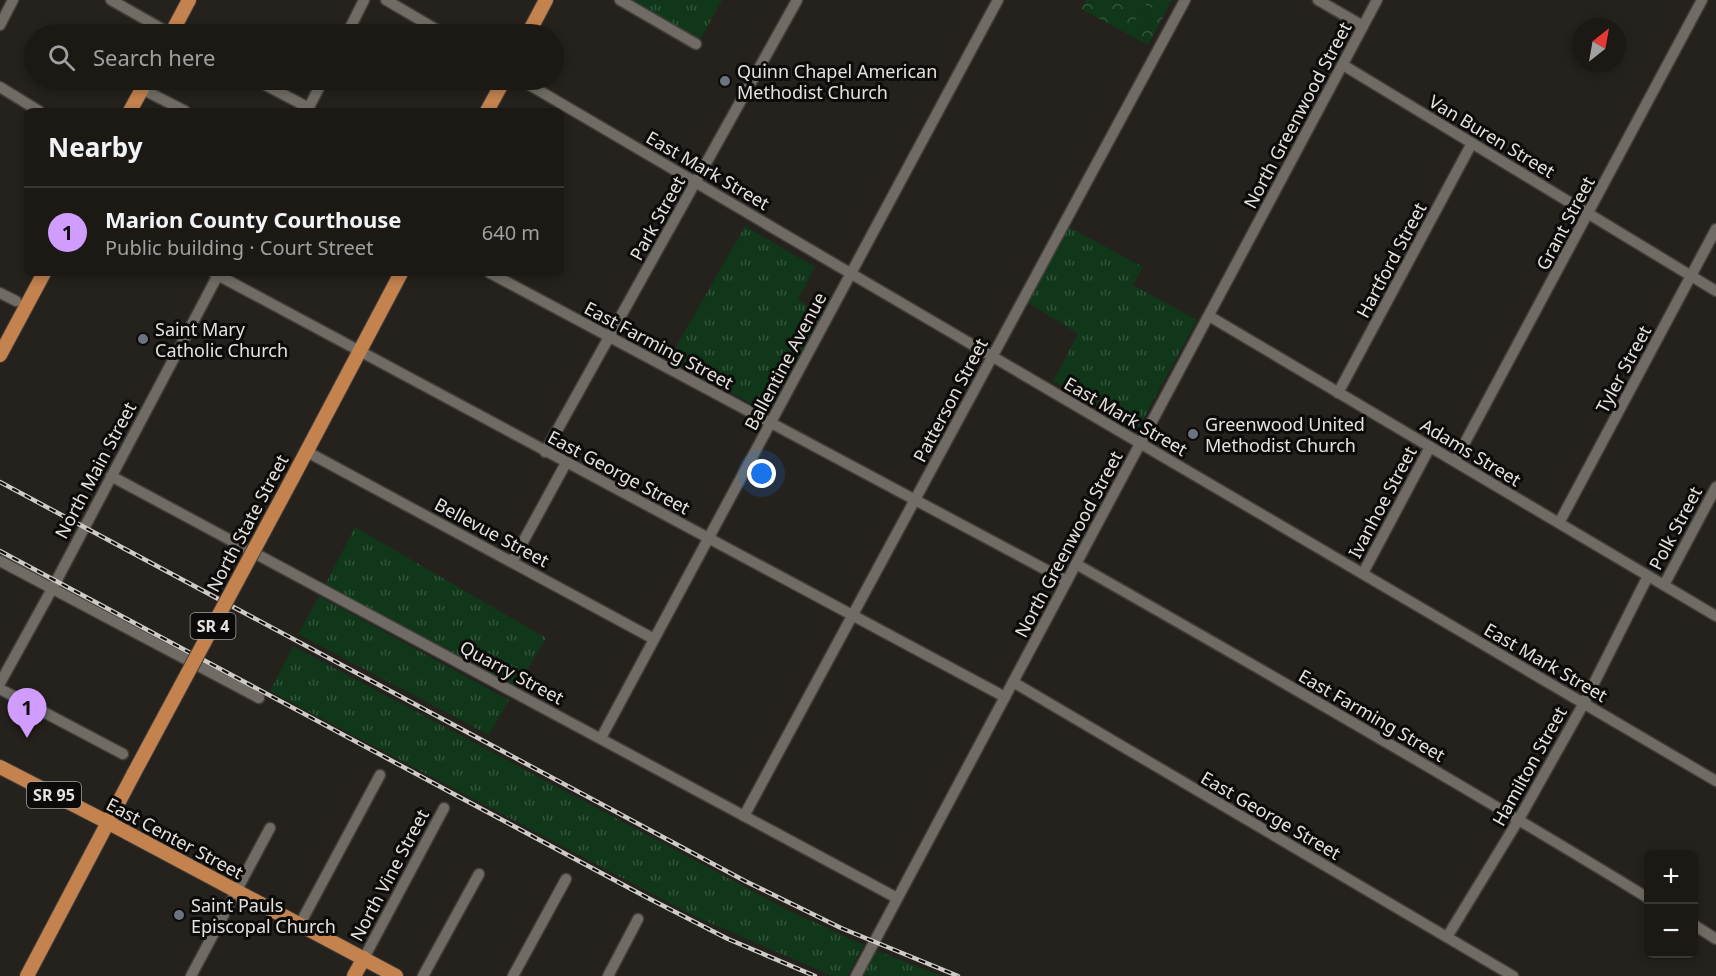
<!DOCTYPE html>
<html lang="en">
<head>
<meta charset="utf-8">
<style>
  body { margin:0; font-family:"Noto Sans",sans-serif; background:#25221e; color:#f1f3f6 }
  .controls { position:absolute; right:18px; bottom:18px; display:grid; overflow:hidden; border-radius:9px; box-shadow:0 3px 9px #0003 }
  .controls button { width:54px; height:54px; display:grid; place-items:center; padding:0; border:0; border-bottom:2px solid #3a3834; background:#1c1915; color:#f1f3f6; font:30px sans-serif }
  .compass { position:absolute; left:1572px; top:18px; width:54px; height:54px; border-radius:50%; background:#1c1915; box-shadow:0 3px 9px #0003; rotate:31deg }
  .you { position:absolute; left:762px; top:474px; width:21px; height:21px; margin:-15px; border:4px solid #fff; border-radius:50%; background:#1a73e8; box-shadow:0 0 0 9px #1a73e833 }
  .badge { display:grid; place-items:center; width:39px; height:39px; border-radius:50%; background:#d09dfe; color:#111; font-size:20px; font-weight:700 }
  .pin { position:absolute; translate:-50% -50px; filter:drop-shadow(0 2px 3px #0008) }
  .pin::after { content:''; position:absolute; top:32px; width:21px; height:18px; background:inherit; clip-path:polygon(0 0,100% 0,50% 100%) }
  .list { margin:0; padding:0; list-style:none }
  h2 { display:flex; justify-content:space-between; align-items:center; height:78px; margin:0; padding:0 24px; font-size:26px }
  h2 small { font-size:20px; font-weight:400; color:#a0a0a0 }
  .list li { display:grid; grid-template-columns:39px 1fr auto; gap:18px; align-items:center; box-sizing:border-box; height:90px; padding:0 24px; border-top:2px solid #3a3834 }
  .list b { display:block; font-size:22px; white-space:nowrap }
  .list p { margin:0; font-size:20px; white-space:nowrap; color:#a0a0a0 }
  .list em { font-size:20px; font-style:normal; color:#a0a0a0 }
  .icon { flex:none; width:33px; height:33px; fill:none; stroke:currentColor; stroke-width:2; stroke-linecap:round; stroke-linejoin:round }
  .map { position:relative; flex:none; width:1716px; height:976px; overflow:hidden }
  .search { position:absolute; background:#1c1915; box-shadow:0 3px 9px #0003; left:24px; top:24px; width:540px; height:66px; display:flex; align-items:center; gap:15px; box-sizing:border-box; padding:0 21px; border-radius:33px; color:#a0a0a0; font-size:22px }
  .panel { position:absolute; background:#1c1915; box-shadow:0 3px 9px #0003; left:24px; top:108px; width:540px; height:168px; border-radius:9px }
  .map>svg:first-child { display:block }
</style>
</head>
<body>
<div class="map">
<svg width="1716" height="976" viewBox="0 0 1716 976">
  <defs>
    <pattern id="grass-tufts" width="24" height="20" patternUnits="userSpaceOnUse" patternTransform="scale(1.5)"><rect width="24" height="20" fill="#10371a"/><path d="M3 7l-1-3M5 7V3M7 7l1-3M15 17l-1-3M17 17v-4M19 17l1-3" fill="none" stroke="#33543b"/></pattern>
    <pattern id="park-crowns" width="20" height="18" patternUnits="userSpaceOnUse" patternTransform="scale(1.5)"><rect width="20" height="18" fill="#10371a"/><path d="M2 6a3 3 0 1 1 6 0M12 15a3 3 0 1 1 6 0" fill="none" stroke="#33543b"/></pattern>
  </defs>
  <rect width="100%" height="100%" fill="#25211c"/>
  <!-- grass -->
  <g fill="url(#grass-tufts)">
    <polygon points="628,0 722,0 699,42"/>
    <polygon points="745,226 815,267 798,299 824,317 772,414 668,361"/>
    <polygon points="1067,226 1143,267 1133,285 1197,320 1138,429 1053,381 1078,334 1027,302"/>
    <polygon points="355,527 546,638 514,693 324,587"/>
    <polygon points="319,596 509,700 489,735 298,634"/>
    <polygon points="293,646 788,910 864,945 847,976 832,976 694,916 270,691"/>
    <polygon points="875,950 942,976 860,976"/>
  </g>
  <!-- park -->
  <polygon fill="url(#park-crowns)" points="1086,0 1172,0 1148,45 1081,9"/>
  <!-- pitch -->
  <polygon fill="#10371a" points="1144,4 1154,9 1143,28 1134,23"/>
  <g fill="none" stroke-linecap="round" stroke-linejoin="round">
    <!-- minor casing -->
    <g stroke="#423f3b" stroke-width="13">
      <g id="minor">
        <polyline points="111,0 171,34"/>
        <polyline points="386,0 444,34"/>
        <polyline points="620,0 696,44"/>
        <polyline points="1318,0 1363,26"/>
        <polyline points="0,25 13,0"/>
        <polyline points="347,34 364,0"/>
        <polyline points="1343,65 1716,291"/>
        <polyline points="256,80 309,108"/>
        <polyline points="521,80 1716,781"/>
        <polyline points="0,87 39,111"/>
        <polyline points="142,89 185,111"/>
        <polyline points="307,111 323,80"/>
        <polyline points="214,273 1005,697"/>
        <polyline points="490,273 1067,581"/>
        <polyline points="0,293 16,301"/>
        <polyline points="1209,316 1716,616"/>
        <polyline points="1338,393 1472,143"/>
        <polyline points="545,452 797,0"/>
        <polyline points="313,455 654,639"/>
        <polyline points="1455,461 1702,0"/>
        <polyline points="111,476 897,898"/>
        <polyline points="1559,523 1716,229"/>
        <polyline points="0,561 259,698"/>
        <polyline points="512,562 566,463"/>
        <path d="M1076,564C1268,673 1460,783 1648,898"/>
        <polyline points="1363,573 1430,447"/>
        <polyline points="1664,585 1716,487"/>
        <polyline points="1013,682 1513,976"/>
        <polyline points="0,683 52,589 219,273"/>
        <polyline points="0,689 123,754"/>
        <polyline points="601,738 998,0"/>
        <polyline points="744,816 1185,0"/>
        <polyline points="300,924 380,775"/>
        <polyline points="1694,925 1716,939"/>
        <polyline points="1447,937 1519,819 1584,703 1648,576"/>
        <polyline points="364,958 444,808"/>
        <polyline points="191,976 270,828"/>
        <polyline points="423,976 479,874"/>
        <polyline points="513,976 566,879"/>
        <polyline points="608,976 638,919"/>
        <polyline points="856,976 1377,0"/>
      </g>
    </g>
    <!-- major casing -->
    <g stroke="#423f3b" stroke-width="16">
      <g id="major">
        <polyline points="171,34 189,0"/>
        <polyline points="528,34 546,0"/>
        <polyline points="130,111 147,80"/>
        <polyline points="487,111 504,80"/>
        <polyline points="0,355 44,273"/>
        <polyline points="292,479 401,273"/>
        <polyline points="0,767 109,823 396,976"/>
        <polyline points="27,976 134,773"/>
        <polyline points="354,976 364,958"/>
      </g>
    </g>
    <!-- minor -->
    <use href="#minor" stroke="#706c65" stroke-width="10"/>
    <!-- major -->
    <use href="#major" stroke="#c3824e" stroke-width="14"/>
    <!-- rail casing -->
    <g stroke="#cecbc7" stroke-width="4.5">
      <g id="rail">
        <polyline points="0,482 745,881 841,928 958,976"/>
        <polyline points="0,551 646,897 728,939 815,976"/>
      </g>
    </g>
    <!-- rail -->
    <use href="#rail" stroke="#0d0b09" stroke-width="2" stroke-dasharray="7" stroke-linecap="butt"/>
    <!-- major-bridge casing -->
    <g stroke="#423f3b" stroke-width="16" stroke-linecap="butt">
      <polyline id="major-bridge" points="134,773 292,479"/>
    </g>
    <!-- major-bridge -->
    <use href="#major-bridge" stroke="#c3824e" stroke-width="14"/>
  </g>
  <!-- markers -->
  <g fill="#6b7280" stroke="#0d0b09" stroke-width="2">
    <circle cx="725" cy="81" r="6"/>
    <circle cx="143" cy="339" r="6"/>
    <circle cx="1193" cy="434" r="6"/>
    <circle cx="179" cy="915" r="6"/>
  </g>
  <g text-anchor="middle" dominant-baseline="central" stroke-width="6" stroke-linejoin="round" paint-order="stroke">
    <!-- shield labels -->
    <g fill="#0d0b09" stroke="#a4a29e" stroke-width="1.5">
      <rect x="190.5" y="613" width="45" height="26" rx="4.5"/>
      <rect x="27" y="782" width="54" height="26" rx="4.5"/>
    </g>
    <g font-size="16" font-weight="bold" fill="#e5e2de">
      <text x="213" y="626">SR 4</text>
      <text x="54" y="795">SR 95</text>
    </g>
    <!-- poi labels -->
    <g font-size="18" fill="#e5e2de" stroke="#0d0b09" text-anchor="start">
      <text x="737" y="71">Quinn Chapel American<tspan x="737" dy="21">Methodist Church</tspan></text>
      <text x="155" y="329">Saint Mary<tspan x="155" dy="21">Catholic Church</tspan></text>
      <text x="1205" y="424">Greenwood United<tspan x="1205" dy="21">Methodist Church</tspan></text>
      <text x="191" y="905">Saint Pauls<tspan x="191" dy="21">Episcopal Church</tspan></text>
    </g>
    <!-- street labels -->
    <g font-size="18" fill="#e5e2de" stroke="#0d0b09">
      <text transform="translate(1297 115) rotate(-62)">North Greenwood Street</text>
      <text transform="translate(1492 136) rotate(31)">Van Buren Street</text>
      <text transform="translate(708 170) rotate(30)">East Mark Street</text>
      <text transform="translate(657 218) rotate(-61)">Park Street</text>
      <text transform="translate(1565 223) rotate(-62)">Grant Street</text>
      <text transform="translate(1391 260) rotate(-62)">Hartford Street</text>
      <text transform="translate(659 345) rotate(28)">East Farming Street</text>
      <text transform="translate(785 361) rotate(-62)">Ballentine Avenue</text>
      <text transform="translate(1623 369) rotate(-62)">Tyler Street</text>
      <text transform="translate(950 400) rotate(-62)">Patterson Street</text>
      <text transform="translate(1126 416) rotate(30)">East Mark Street</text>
      <text transform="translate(1471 452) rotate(31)">Adams Street</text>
      <text transform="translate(95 470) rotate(-62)">North Main Street</text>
      <text transform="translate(619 472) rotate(28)">East George Street</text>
      <text transform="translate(1382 502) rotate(-62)">Ivanhoe Street</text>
      <text transform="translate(247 523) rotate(-62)">North State Street</text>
      <text transform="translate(1675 528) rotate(-62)">Polk Street</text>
      <text transform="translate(492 532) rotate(28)">Bellevue Street</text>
      <text transform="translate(1068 544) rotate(-62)">North Greenwood Street</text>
      <text transform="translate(1546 662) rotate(30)">East Mark Street</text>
      <text transform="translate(512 672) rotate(28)">Quarry Street</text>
      <text transform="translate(1372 715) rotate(30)">East Farming Street</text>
      <text transform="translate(1529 766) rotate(-61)">Hamilton Street</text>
      <text transform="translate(1271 815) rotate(30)">East George Street</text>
      <text transform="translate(175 838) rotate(28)">East Center Street</text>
      <text transform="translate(389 875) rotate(-62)">North Vine Street</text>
    </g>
  </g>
</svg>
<div class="controls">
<button>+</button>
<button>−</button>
</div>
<svg class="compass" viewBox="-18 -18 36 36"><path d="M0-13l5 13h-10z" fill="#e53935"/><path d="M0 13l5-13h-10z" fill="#a0a0a0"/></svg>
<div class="you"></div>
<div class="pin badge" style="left:27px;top:738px">1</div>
<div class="search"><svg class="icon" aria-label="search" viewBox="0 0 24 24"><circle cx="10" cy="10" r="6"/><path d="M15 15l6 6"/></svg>Search here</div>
<section class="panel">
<h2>Nearby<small></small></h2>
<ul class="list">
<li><span class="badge">1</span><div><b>Marion County Courthouse</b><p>Public building · Court Street</p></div><em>640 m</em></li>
</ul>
</section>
</div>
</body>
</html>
